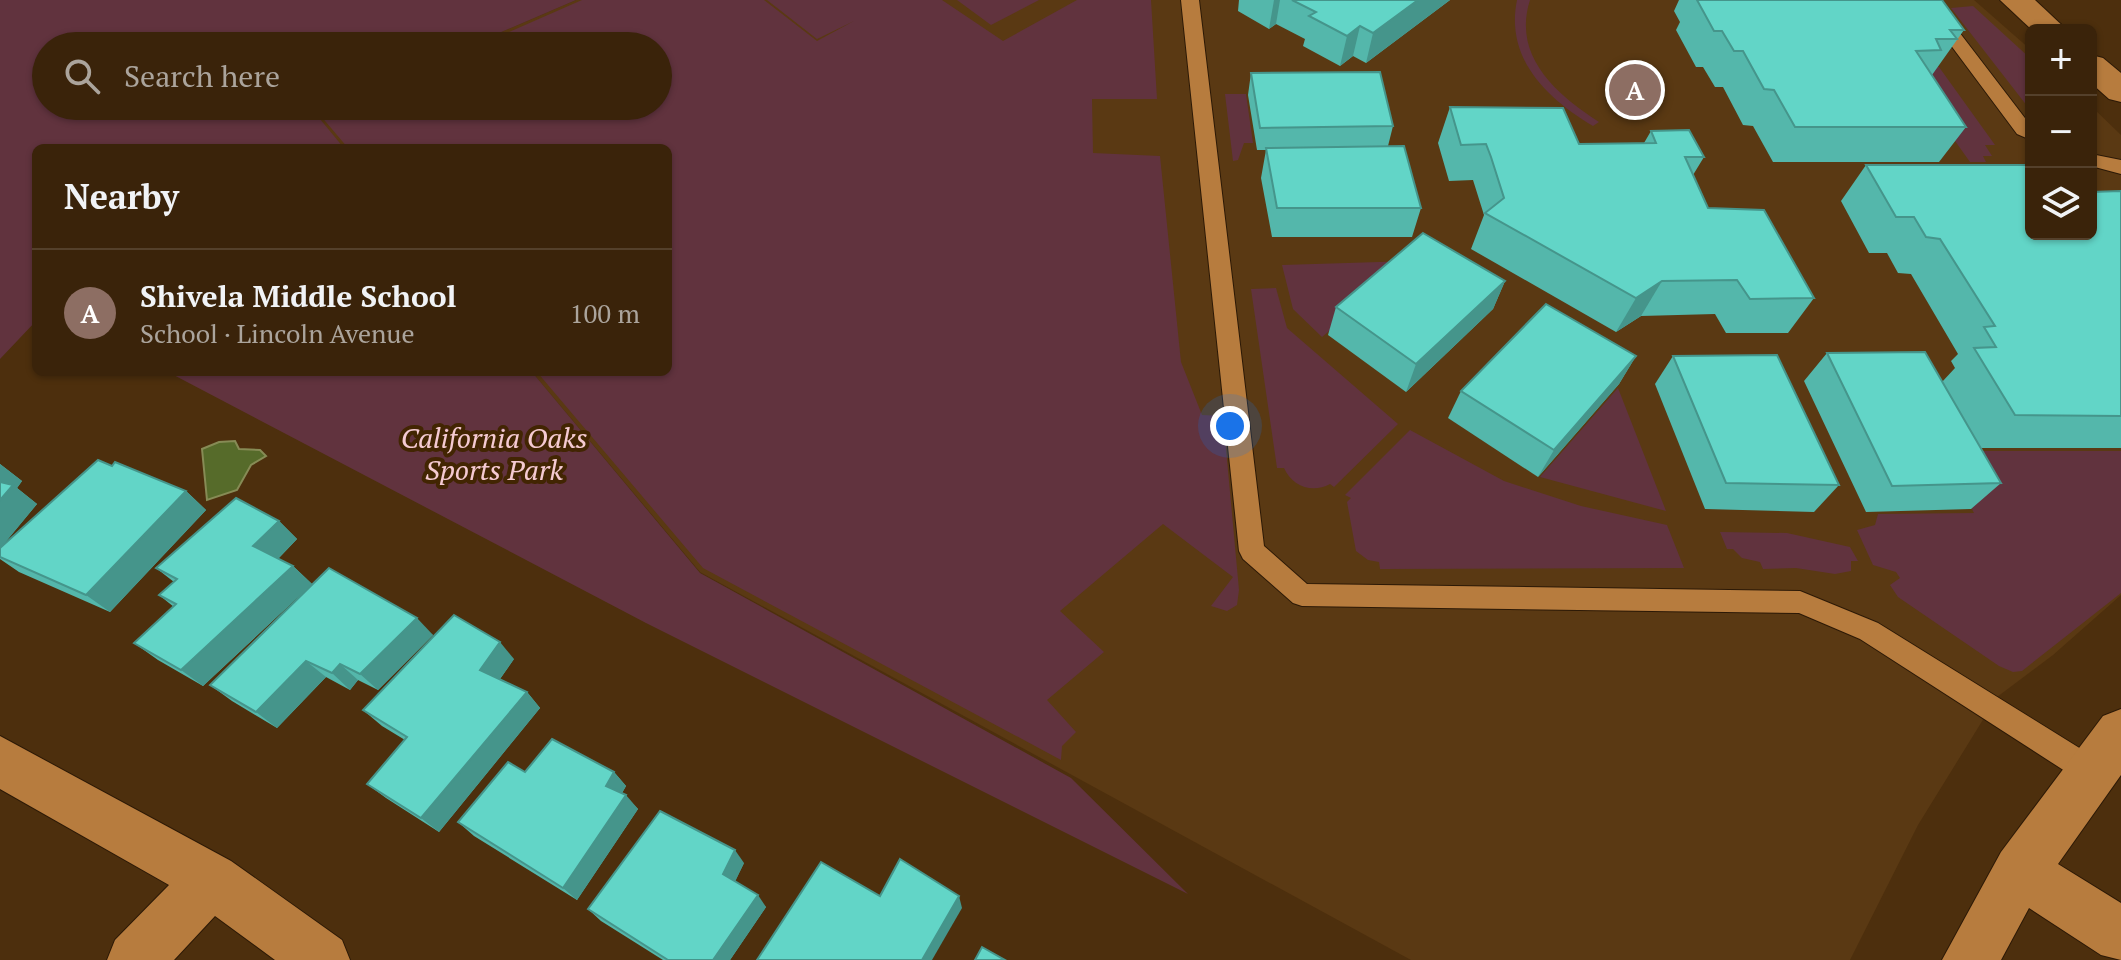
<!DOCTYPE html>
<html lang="en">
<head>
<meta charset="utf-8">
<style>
  body { margin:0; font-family:"PT Serif",serif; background:#412b13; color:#f1f3f6 }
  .controls { position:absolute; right:24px; top:24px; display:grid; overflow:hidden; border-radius:12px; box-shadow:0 2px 6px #0004 }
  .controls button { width:72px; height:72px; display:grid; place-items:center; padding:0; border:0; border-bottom:2px solid #54402b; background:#3a230a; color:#f1f3f6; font:40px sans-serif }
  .you { position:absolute; left:1230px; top:426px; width:28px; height:28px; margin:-20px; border:6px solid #fff; border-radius:50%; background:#1a73e8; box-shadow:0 0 0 12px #1a73e833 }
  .badge { display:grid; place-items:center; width:52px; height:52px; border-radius:50%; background:#db2777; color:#fff; font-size:26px; font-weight:700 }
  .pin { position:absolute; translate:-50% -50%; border:4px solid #fff; box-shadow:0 2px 8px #0006 }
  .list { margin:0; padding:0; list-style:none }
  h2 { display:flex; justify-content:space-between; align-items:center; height:104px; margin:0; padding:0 32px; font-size:34px }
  h2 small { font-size:26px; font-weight:400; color:#aba49c }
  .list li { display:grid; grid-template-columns:52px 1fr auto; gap:24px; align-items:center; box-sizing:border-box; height:128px; padding:0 32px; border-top:2px solid #54402b }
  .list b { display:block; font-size:30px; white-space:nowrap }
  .list p { margin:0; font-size:26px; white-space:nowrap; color:#aba49c }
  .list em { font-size:26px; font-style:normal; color:#aba49c }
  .icon { flex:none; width:44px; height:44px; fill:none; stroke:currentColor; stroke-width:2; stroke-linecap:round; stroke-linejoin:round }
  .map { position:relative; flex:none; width:2121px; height:960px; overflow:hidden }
  .search { position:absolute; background:#3a230a; box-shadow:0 2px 6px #0004; left:32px; top:32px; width:640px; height:88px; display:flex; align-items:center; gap:20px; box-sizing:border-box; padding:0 28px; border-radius:44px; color:#aba49c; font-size:30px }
  .panel { position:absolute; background:#3a230a; box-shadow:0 2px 6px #0004; left:32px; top:144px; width:640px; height:232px; border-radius:12px }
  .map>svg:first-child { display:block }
</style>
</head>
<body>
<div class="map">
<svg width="2121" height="960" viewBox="0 0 2121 960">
  <rect width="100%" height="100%" fill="#4d2f0d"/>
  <!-- built -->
  <polygon fill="#5a3913" points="576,0 1974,0 2031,50 2031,234 2091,234 2091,106 2121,135 2121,595 2053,655 1997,697 1918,825 1850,960 1411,960 700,572 532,372 668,372 668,148 344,148 314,113 330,106 658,106 658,46 469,46"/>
  <!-- green -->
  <g fill="#61333e">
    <polygon points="0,0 576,0 469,46 46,46 46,106 330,106 315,113 344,148 36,148 36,321 0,359"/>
    <polygon points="582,0 764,0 817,41 854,21 817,39 767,0 942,0 1003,41 1077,0 1151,0 1157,99 1092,99 1093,153 1160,156 1181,362 1202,415 1223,416 1239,590 1237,605 1227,611 1211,606 1233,577 1163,524 1060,611 1104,652 1047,700 1076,732 1062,746 1061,760 703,568 537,372 668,372 668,148 348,148 320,115 340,106 658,106 658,46 477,46"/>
    <polygon points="957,0 1039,0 991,25"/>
    <path d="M1517,0H1530C1512,56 1556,94 1599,122L1593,126C1546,98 1505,58 1517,0Z"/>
    <polygon points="1973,6 2031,59 2031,111 1951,8"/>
    <polygon points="1926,67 1939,67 1995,145 1985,145 1992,156 1983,156 1986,162 1970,162 1938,117"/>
    <polygon points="1225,94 1246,94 1253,143 1244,143 1238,160 1233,161"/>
    <polygon points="1412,261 1322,337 1293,309 1282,265"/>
    <path d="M1276,288L1287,328L1398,424L1334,487L1330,484C1312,494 1292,486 1284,468H1277L1251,289Z"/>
    <polygon points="168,372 532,372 700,573 1071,778 1188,894 646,623"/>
    <polygon points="1907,383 1981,451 2121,451 2121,593 2022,671 2013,672 1999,666 1898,597 1890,585 1900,578 1896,572 1873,565 1857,530 1875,525 1878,514 1974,513"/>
    <polygon points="1618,388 1666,511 1540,477"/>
    <polygon points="1410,430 1504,481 1581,506 1667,525 1684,568 1380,569 1379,562 1368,560 1356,551 1347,502 1351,498 1345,495"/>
    <polygon points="1720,532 1787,533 1850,547 1858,561 1851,561 1851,571 1835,574 1796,568 1763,569 1760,562 1742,558 1733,549 1727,549"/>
  </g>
  <!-- water -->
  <polygon fill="#566b2a" stroke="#868b55" stroke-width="2" points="235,441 239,449 260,450 266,456 251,465 237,490 207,500 202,449 219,442"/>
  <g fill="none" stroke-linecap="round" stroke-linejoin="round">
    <!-- service casing -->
    <g stroke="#2c1906" stroke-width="2">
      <g id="service">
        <polygon points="1181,0 1199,0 1264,546 1307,584 1800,591 1878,623 2102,762 2106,772 2102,782 2092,786 2082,782 1860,639 1799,613 1302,606 1293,603 1243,559 1239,551"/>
        <polygon points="1912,0 1930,0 1953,24 2031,126 2031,140 2017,134 1941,32"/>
        <polygon points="2091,154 2121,160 2121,174 2091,166"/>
      </g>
    </g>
    <!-- minor casing -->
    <g stroke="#2c1906" stroke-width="2">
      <g id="minor">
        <polygon points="2121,709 2121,775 2058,864 2121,903 2121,960 2101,955 2029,908 2001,960 1942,960 2001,852 2103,716"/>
        <polygon points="0,736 231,861 342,940 350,960 275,960 215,916 174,960 107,960 115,940 169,885 0,789"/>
      </g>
    </g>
    <!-- tertiary casing -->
    <g stroke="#2c1906" stroke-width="2">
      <g id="tertiary">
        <polygon points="2000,0 2035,0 2067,30 2032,30"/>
        <polygon points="2091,55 2103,58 2121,73 2121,102 2109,99 2091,83"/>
      </g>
    </g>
    <!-- service -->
    <use href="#service" fill="#b77c3e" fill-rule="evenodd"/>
    <!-- minor -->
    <use href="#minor" fill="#b77c3e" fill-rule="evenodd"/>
    <!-- tertiary -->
    <use href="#tertiary" fill="#b77c3e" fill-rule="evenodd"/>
  </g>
  <!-- wall -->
  <g fill="#54b7ab">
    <polygon points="1239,0 1450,0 1366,63 1353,56 1340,66 1303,46 1305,39 1276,24 1269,29 1238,11"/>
    <polygon points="1679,0 1942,0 1964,30 1932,75 1966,127 1939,162 1773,162 1753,126 1743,125 1723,87 1715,87 1703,67 1696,67 1676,30 1680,22 1674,11"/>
    <polygon points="1251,73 1393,126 1388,146 1421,208 1412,237 1272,237 1261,178 1266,150 1257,150 1248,95"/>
    <polygon points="1450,107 1579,144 1644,143 1651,131 1704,157 1693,175 1708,208 1814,298 1788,333 1726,333 1715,314 1641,316 1616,332 1471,249 1484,215 1473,180 1449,181 1438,143"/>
    <polygon points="1866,165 2031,234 2121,191 2121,448 1981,448 2001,483 1971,509 1866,512 1804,381 1827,353 1942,382 1955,368 1951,361 1958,354 1911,274 1898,273 1887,253 1869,253 1841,201"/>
    <polygon points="1505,281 1493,309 1406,392 1328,335 1336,307"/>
    <polygon points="1636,356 1619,384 1538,477 1448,418 1461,391"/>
    <polygon points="1673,356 1839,485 1814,512 1705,509 1655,384"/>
    <polygon points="0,464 22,481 17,488 37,504 2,546 112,466 186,491 206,510 110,612 19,572 0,559"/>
    <polygon points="279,521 297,539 278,559 293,566 312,584 203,686 158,660 134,643 174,607 159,595 174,582 156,568"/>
    <polygon points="329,568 433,635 378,690 358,680 350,690 326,677 277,728 232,701 210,685"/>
    <polygon points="514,659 500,679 527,692 540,708 439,832 386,798 367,784 405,740 382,726 363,710"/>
    <polygon points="525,772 614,772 626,786 622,793 638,809 577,900 474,836 458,822"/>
    <polygon points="744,863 735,881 766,907 730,960 663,960 601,921 588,909"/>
  </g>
  <!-- shaded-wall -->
  <g fill="#45958b">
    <polygon points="1274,0 1280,0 1276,24 1269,29"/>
    <polygon points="1418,0 1450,0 1366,63 1373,33"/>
    <polygon points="1360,26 1353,56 1340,66 1347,36"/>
    <polygon points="1505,281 1493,309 1406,392 1416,364"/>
    <polygon points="1662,281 1641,316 1616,332 1636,298"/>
    <polygon points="1636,356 1619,384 1538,477 1554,450"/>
    <polygon points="0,464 22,481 17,488 37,504 0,549"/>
    <polygon points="186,491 206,510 110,612 86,595"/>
    <polygon points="279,521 297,539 272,565 253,546"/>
    <polygon points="293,566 312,584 203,686 181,670"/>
    <polygon points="417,618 433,635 378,690 360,674"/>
    <polygon points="500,642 514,659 495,686 480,670"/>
    <polygon points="306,661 326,677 277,728 256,712"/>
    <polygon points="340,664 358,680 350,690 332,673"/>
    <polygon points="527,692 540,708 439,832 421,818"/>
    <polygon points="614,772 626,786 618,800 606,786"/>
    <polygon points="626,795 638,809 577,900 563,888"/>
    <polygon points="735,850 744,863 733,886 723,874"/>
    <polygon points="758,895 766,907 730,960 713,960"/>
    <polygon points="959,896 962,908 932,960 922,960"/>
  </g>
  <!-- building -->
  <g fill="#62d5c7" stroke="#45958b" stroke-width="2">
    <polygon points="1292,0 1418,0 1373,33 1360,26 1347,36 1309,16 1316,12"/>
    <polygon points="1697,0 1942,0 1964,30 1950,30 1957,39 1936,39 1941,50 1916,51 1966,127 1795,127 1774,90 1764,89 1743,51 1734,51 1722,31 1714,31"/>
    <polygon points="1380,72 1393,126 1260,128 1251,73"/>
    <polygon points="1450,107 1563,108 1579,144 1656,143 1651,131 1689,130 1704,157 1685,157 1708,208 1764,210 1814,298 1750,299 1737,280 1662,281 1636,298 1485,213 1504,198 1491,157 1486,144 1461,145"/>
    <polygon points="1404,146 1421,208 1277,208 1266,148"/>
    <polygon points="1866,165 2031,165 2031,234 2091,234 2091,192 2121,191 2121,416 2015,415 1974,348 1996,347 1984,327 1995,326 1940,239 1926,237 1914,217 1896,217"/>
    <polygon points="1423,233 1505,281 1416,364 1336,307"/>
    <polygon points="1546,304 1636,356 1554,450 1461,391"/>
    <polygon points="1925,352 2001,483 1892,486 1827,353"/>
    <polygon points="1777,355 1839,485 1726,483 1673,356"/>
    <polygon points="98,460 112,466 115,462 186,491 86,595 0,557 0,548"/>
    <polygon points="0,482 13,485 0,500"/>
    <polygon points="236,498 279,521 253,546 293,566 181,670 134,643 176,604 159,595 177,579 156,568"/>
    <polygon points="329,568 417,618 360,674 340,664 332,673 306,661 256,712 210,685"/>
    <polygon points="454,615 500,642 480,670 527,692 421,818 367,784 407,737 363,710"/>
    <polygon points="552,739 614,772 606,786 626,795 563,888 458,822 508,762 525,772"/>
    <polygon points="660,811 735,850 723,874 758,895 713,960 668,960 588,909"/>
    <polygon points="900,859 959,896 922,960 757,960 821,862 880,896"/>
    <polygon points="982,947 1005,960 975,960"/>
  </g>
  <g text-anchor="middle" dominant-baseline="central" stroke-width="8" stroke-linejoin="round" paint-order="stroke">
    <!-- park labels -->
    <g font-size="28" font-style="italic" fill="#f5cad2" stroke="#422502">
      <text x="494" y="437">California Oaks<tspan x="494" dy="32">Sports Park</tspan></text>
    </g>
  </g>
</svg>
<div class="controls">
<button>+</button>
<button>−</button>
<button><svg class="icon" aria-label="layers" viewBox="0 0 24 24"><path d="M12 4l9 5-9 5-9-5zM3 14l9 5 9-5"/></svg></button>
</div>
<div class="you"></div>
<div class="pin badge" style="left:1635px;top:90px;background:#8d6e63">A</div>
<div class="search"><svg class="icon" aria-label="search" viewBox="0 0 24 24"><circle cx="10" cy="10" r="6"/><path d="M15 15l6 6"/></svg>Search here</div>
<section class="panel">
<h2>Nearby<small></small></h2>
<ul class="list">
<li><span class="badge" style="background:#8d6e63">A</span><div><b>Shivela Middle School</b><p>School · Lincoln Avenue</p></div><em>100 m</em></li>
</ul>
</section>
</div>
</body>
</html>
